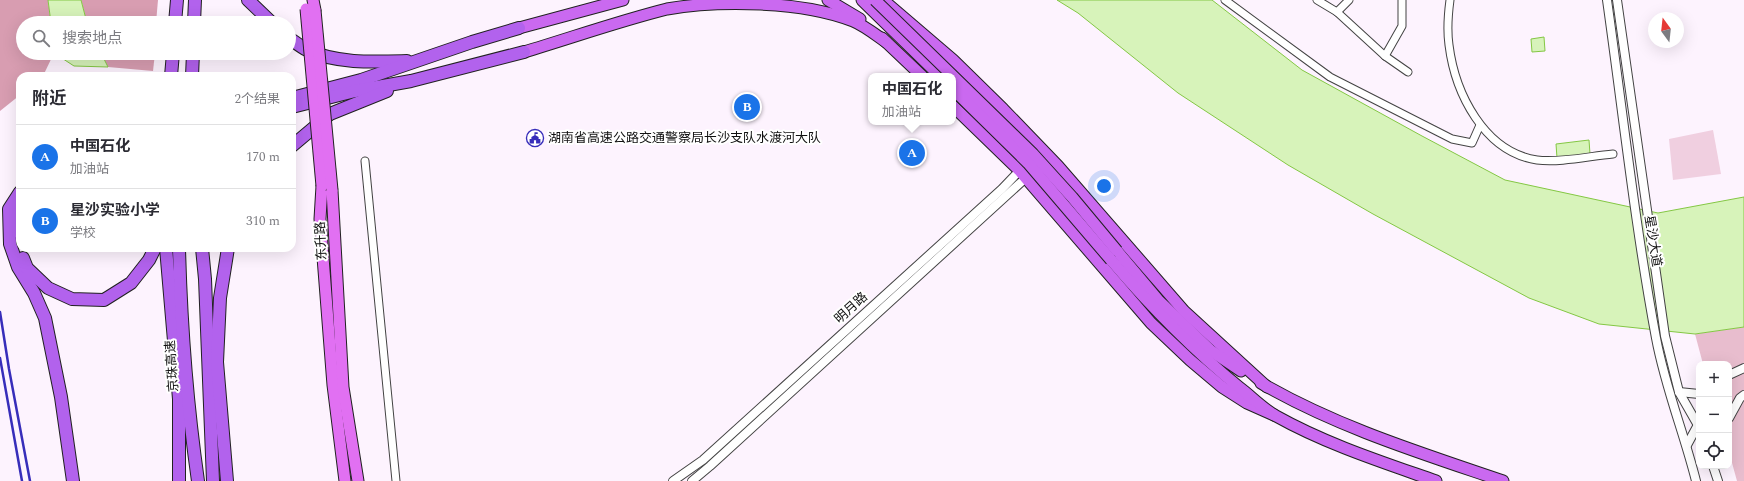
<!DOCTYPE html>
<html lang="zh">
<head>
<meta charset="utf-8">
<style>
  body { margin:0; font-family:Spectral,"Noto Sans SC",serif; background:#f2f2f3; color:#2b2b33 }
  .controls { position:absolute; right:12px; bottom:12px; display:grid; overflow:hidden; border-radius:8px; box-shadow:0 4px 16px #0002 }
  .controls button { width:36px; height:36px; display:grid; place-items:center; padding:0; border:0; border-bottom:1px solid #e1e1e2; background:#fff; color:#2b2b33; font:20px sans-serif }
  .compass { position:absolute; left:1648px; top:12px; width:36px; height:36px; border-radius:50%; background:#fff; box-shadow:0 4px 16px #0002; rotate:345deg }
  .you { position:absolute; left:1104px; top:186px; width:14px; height:14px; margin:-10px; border:3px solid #fff; border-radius:50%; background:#1a73e8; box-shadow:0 0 0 6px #1a73e833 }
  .badge { display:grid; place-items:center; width:26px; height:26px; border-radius:50%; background:#1a73e8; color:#fff; font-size:13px; font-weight:700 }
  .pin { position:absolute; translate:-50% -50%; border:2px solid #fff; box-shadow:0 1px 4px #0006 }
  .popup { position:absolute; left:868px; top:73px; width:88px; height:52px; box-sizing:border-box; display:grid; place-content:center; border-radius:8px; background:#fff; filter:drop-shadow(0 1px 3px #0005); font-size:13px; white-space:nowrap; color:#7c7c81 }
  .popup b { font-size:15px; color:#2b2b33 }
  .popup::after { content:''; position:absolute; left:50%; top:100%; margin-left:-8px; border:8px solid transparent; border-top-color:#fff }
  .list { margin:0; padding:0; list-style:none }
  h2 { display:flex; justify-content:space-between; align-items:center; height:52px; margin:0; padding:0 16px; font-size:17px }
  h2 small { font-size:13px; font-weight:400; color:#7c7c81 }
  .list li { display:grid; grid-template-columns:26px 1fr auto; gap:12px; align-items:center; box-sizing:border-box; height:64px; padding:0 16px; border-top:1px solid #e1e1e2 }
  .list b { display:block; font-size:15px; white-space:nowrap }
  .list p { margin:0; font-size:13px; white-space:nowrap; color:#7c7c81 }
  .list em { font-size:13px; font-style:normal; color:#7c7c81 }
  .icon { flex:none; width:22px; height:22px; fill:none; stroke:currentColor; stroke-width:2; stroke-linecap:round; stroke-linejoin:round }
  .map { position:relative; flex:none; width:1744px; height:481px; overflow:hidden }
  .search { position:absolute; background:#fff; box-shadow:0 4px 16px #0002; left:16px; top:16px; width:280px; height:44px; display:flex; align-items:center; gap:10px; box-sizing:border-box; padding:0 14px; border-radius:22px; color:#7c7c81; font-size:15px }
  .panel { position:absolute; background:#fff; box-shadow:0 4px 16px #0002; left:16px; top:72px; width:280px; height:180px; border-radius:12px }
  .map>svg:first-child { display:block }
</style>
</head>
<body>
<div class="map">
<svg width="1744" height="481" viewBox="0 0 1744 481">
  <rect width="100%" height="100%" fill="#fdf3fe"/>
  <!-- green -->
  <polygon fill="#e8bdce" points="1744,327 1744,481 1737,481 1729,452 1729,364 1703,364 1695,334"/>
  <!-- forest -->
  <g fill="#d89db1">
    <polygon points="0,0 48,0 51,23 23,23 23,53 54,53 43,76 20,76 20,95 0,111"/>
    <polygon points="81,0 158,0 156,23 87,23"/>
    <polygon points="101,53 155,53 153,71 108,67"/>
  </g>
  <!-- pitch -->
  <polygon fill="#f0cfe0" points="1713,130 1721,174 1673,180 1669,139"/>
  <!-- water -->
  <g fill="#d7f3ba" stroke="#84c744">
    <polygon points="48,0 81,0 87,23 51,23"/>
    <polygon points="1057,0 1212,0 1302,70 1422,136 1505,180 1658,213 1744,197 1744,327 1695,334 1599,324 1529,298 1373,214 1288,165 1178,93 1078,13"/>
    <polygon points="1544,37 1545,51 1532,52 1531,39"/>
    <polygon points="54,53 101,53 108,67 74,66"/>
    <polygon points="1589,140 1590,154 1557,158 1556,144"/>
  </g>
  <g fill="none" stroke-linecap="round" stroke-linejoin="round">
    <!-- minor casing -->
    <g stroke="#434343" stroke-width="9">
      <g id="minor">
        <polyline points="1225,0 1330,77 1452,139 1472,143 1480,125"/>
        <polyline points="1317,0 1337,12 1385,56 1408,72"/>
        <path d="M1450,0C1448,15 1447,31 1449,45C1455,93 1484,152 1537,160C1560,163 1590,156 1613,154"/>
        <polyline points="1337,12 1349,0"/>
        <polyline points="1385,56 1402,26 1402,0"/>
        <polyline points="365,161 396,481"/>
      </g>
    </g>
    <!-- tertiary casing -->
    <g stroke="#434343" stroke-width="10">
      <g id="tertiary">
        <path d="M1607,0C1623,113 1635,226 1656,338C1665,387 1684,433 1696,481"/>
        <polyline points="1617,0 1665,336 1679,392 1699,427"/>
        <polyline points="1729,375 1744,368"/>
        <polyline points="1679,392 1699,394"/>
        <polyline points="1729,418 1740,398 1744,395"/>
        <polyline points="1687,445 1699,423"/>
        <polyline points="1713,466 1718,481"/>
        <polyline points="673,481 703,460 1002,189 1022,168"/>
        <polyline points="692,481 710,466 1029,175"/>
      </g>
    </g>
    <!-- primary casing -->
    <g stroke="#212121" stroke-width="13">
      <g id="primary">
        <polyline points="313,0 315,10"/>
        <polyline points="322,186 320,219 333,385 345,481"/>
        <polyline points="332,190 343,387 358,481"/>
      </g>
    </g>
    <!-- trunk casing -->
    <g stroke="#212121" stroke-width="13">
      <g id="trunk">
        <polyline points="828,0 860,19"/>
        <polyline points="862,0 940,76"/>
        <polyline points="883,0 953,60 1003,109 1058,166 1184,311 1267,387"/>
        <polyline points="519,28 623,0"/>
        <polyline points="882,38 922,76"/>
        <path d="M524,52C571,38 619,21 667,9C719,0 803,1 853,21C865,26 876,35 886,42"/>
        <polyline points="953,106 1019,170 1151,323 1190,360 1222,387 1247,403 1274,415"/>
        <polyline points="1117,251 1159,301 1210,350 1241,371"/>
        <path d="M1111,260C1152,308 1191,348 1240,388C1252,397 1263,409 1276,416C1326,444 1382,462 1436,481"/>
        <path d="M1261,383C1337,427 1421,453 1503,481"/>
      </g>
    </g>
    <!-- motorway casing -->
    <g stroke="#212121" stroke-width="14">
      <g id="motorway">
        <polyline points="248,0 272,23"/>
        <polyline points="175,23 177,0"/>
        <polyline points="194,23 195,0"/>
        <path d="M289,38C295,42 301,47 307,50C338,64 374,62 407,61"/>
        <polyline points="171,76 173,53"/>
        <polyline points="192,76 193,53"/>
        <polyline points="292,98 361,80 472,42 519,28"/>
        <polyline points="292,107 355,91 411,81 524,52"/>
        <polyline points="292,146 330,114 387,91"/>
        <polyline points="20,192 9,209 10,244 18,267 34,293 45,318 61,397 73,481"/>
        <polyline points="18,232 17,218 20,212"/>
        <polyline points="166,248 179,399 179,481"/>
        <path d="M179,248C181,326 187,404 198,481"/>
        <polyline points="202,248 205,279 213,481"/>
        <polyline points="23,258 27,268 48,288 72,299 104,300 131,283 149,260 155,248"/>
        <polyline points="227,481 217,362 220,298 228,248"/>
      </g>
    </g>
    <!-- minor -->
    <use href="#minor" stroke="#fff" stroke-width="7"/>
    <!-- tertiary -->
    <use href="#tertiary" stroke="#fff" stroke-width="8"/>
    <!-- primary -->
    <use href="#primary" stroke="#e170f2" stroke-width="11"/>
    <!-- trunk -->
    <use href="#trunk" stroke="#ca69f0" stroke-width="11"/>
    <!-- motorway -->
    <use href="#motorway" stroke="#b262ed" stroke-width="12"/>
    <!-- rail -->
    <g stroke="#372dba" stroke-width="2.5">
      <polyline points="0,312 9,369 30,481"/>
      <polyline points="0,358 22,481"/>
    </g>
    <!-- primary-bridge casing -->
    <g stroke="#212121" stroke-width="13" stroke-linecap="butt">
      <g id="primary-bridge">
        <polyline points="306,9 322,186"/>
        <polyline points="315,10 332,190"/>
      </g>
    </g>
    <!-- trunk-bridge casing -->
    <g stroke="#212121" stroke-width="13" stroke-linecap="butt">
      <g id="trunk-bridge">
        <polyline points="875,0 1033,154 1072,197 1117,251"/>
        <polyline points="953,89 1028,163 1111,260"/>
      </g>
    </g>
    <!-- primary-bridge -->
    <use href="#primary-bridge" stroke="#e170f2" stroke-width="11"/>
    <!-- trunk-bridge -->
    <use href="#trunk-bridge" stroke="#ca69f0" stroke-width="11"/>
  </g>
  <!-- icons -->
  <defs>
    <g id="civic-ring" transform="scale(0.9)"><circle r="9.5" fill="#fff" stroke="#372dba" stroke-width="1.5"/><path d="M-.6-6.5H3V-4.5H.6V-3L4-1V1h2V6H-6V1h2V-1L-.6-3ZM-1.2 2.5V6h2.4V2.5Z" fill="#372dba"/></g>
  </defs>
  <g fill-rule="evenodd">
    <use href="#civic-ring" x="535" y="138"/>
  </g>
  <g text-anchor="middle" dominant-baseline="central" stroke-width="4" stroke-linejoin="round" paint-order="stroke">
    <!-- poi labels -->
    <g font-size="13" fill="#101010" stroke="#fff" text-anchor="start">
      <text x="548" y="138">湖南省高速公路交通警察局长沙支队水渡河大队</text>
    </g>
    <!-- street labels -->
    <g font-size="13" fill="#101010" stroke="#fff">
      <text transform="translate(321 241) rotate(-93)">东升路</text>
      <text transform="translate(1653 241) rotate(81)">星沙大道</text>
      <text transform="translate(851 308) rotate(-42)">明月路</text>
      <text transform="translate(172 366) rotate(-94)">京珠高速</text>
    </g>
  </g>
</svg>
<div class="controls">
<button>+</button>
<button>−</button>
<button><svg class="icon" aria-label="locate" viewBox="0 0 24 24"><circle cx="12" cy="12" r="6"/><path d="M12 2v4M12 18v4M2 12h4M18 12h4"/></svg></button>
</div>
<svg class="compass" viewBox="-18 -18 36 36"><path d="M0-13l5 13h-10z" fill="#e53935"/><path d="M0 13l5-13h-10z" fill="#7c7c81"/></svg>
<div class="you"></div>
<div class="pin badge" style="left:912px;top:153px">A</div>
<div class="popup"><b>中国石化</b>加油站</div>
<div class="pin badge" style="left:747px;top:107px">B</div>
<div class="search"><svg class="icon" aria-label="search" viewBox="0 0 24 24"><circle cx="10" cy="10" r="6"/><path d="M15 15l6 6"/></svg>搜索地点</div>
<section class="panel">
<h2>附近<small>2个结果</small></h2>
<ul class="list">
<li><span class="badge">A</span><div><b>中国石化</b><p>加油站</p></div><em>170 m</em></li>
<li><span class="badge">B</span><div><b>星沙实验小学</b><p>学校</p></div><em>310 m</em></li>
</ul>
</section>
</div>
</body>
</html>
